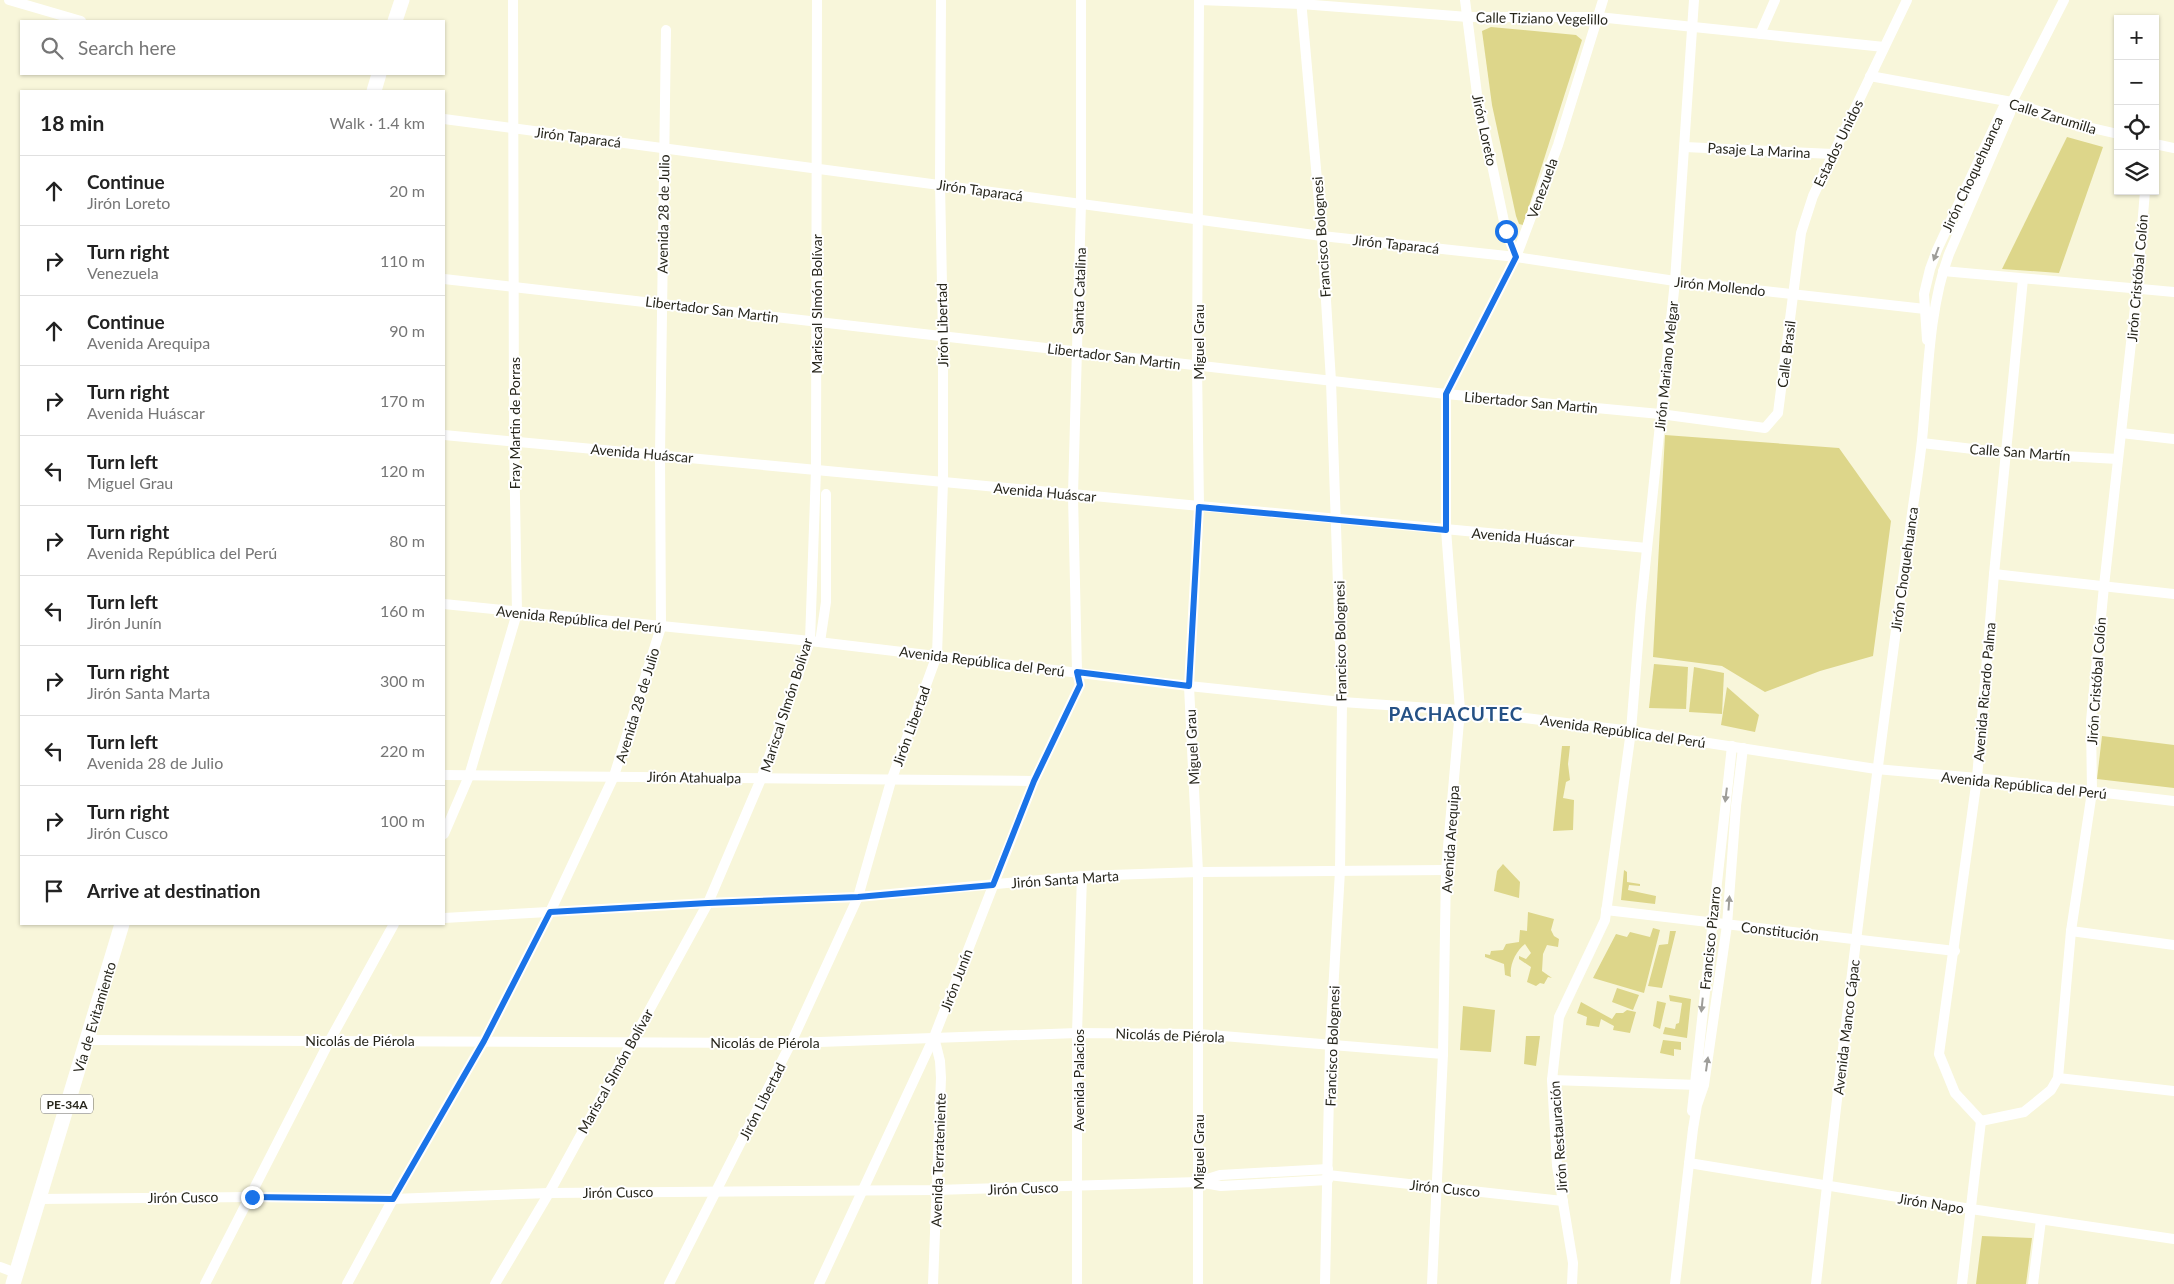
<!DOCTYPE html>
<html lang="en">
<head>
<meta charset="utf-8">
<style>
  body { margin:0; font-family:Lato,sans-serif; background:#f6f6f6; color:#222 }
  .controls { position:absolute; right:15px; top:15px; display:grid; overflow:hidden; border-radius:0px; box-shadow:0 1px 4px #0004 }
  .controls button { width:45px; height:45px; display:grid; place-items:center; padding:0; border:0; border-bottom:1px solid #e0e0e0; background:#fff; color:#222; font:25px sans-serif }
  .stop { position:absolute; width:15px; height:15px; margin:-11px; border:4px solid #1a73e8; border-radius:50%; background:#fff }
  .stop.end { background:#1a73e8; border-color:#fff; box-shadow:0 1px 5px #0008 }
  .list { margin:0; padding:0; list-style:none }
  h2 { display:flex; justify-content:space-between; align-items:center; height:65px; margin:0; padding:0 20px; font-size:21px }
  h2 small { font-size:16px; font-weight:400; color:#767676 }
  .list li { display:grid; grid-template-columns:32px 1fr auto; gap:15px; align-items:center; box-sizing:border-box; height:70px; padding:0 20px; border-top:1px solid #e0e0e0 }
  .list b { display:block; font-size:19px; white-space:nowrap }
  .list p { margin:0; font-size:16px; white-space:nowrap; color:#767676 }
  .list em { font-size:16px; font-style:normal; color:#767676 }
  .icon { flex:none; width:28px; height:28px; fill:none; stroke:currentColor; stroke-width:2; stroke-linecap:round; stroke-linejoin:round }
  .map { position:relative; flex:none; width:2174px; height:1284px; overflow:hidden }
  .search { position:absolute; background:#fff; box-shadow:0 1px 4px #0004; left:20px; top:20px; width:425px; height:55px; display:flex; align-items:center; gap:12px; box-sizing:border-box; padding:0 18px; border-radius:0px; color:#767676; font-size:19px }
  .panel { position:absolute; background:#fff; box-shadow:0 1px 4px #0004; left:20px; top:90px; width:425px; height:835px; border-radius:0px }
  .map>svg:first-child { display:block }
</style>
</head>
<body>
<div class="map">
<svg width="2174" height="1284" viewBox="0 0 2174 1284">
  <rect width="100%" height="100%" fill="#f8f6da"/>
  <!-- green -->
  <g fill="#ddd68a">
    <polygon points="1491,27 1576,35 1582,40 1523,225 1519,224 1516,216 1492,105 1482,31"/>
    <polygon points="2067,137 2103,147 2059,273 2002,269"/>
    <polygon points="1665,435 1839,448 1891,521 1873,656 1820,671 1765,692 1722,666 1653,657"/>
    <polygon points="1654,664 1688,667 1686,709 1649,708"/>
    <polygon points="1694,667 1724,673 1722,714 1689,712"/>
    <polygon points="1727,687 1759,715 1755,732 1721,725"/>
    <polygon points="2102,736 2174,745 2174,788 2097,779"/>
    <polygon points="1562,746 1570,746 1568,764 1570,780 1566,782 1563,798 1574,800 1573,830 1553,831"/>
    <polygon points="1503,864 1520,882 1519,898 1494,891 1497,871"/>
    <polygon points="1624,870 1627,872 1627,882 1640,884 1640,886 1629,885 1628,890 1656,896 1655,904 1621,900"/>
    <path d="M1528,912L1554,919L1551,930L1554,936L1559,939L1558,947L1547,945L1543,954L1542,971L1552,978L1548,977L1544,984L1540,983L1536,986L1527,982L1531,967L1519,959V956L1526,959L1531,953L1525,944C1516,951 1509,965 1511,977L1505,975L1504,964L1485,957V954L1490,955L1491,951L1503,950L1506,944L1519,942L1520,930L1527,931Z"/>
    <polygon points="1653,928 1660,930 1644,993 1593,978 1616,934 1627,937 1630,932 1650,937"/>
    <polygon points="1670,931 1676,931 1662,988 1648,986 1659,945 1668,944"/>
    <polygon points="1617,988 1639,995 1633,1010 1612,1002"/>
    <polygon points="1669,995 1691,999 1687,1038 1663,1034 1665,1027 1675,1029 1676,1024 1679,1023 1682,1003 1670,1001"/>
    <polygon points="1657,1001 1666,1003 1660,1029 1653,1026"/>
    <polygon points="1581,1002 1612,1019 1616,1013 1623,1013 1627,1010 1636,1012 1630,1033 1613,1030 1614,1026 1601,1019 1599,1027 1586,1025 1587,1017 1577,1013"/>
    <polygon points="1463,1006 1495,1010 1491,1052 1460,1050"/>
    <polygon points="1526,1036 1540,1036 1536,1066 1524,1064"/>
    <polygon points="1663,1040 1681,1042 1681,1050 1674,1049 1674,1056 1660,1053"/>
    <polygon points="1982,1236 2032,1238 2026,1284 1976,1284"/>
  </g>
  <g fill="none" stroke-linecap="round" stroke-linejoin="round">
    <!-- minor -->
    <g stroke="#fff" stroke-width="10">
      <polyline points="9,0 81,21"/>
      <polyline points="1199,0 1301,4 1468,17 1598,17 1884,47"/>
      <polyline points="1301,0 1322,236 1331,381 1342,702 1340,871 1330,1045 1325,1284"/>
      <polyline points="1465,0 1477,94 1506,231 1516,257"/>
      <polyline points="1760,34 1775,0"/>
      <polyline points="1870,76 2012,102 2079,125 2118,134"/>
      <polyline points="444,119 1322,236 1516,257 1675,281 1925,309"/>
      <polyline points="2155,144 2174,148"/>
      <polyline points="1685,147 1833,154"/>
      <polyline points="1943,271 2174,292"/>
      <polyline points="444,279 1446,394 1660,414 1765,428 1778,413 1801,233 1813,196 1907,0"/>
      <polyline points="1927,340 1924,294 1930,269 1937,250 2003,108 2012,102"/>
      <polyline points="2121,433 2174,439"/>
      <polyline points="444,435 1647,548"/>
      <polyline points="1922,443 2007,453 2118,459"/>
      <polyline points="1994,574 2174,594"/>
      <polyline points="444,604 810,641 1189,686 1342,702 1460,710 1631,731 1876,769 1977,778 2174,801"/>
      <polyline points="820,642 826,602 826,494"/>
      <polyline points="444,775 1034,781"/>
      <polyline points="444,834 469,776 517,613 514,441 513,0"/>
      <polyline points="1606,910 1955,951"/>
      <polyline points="444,918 708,903 858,897 1082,876 1198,872 1446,870"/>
      <polyline points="2071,931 2174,945"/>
      <polyline points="86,1040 791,1043 1077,1033 1198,1034 1443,1054"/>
      <polyline points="2058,1078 2174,1091"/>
      <polyline points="1552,1080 1698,1085"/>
      <polyline points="1692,1111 1732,746"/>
      <polyline points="1981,1121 2024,1112 2051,1090 2058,1078 2071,931 2092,792 2091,721 2104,586 2137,289 2145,191"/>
      <polyline points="1981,1121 1955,1093 1939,1054 1977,778 1994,574 2023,279"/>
      <polyline points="1689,1163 1971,1209 2174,1239"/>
      <polyline points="1328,1175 1563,1201"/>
      <polyline points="1201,1181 1220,1175 1328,1169"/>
      <polyline points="38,1199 252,1197 393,1199 549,1193 936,1190 1198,1182 1221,1186 1328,1180"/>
      <polyline points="0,1267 16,1273"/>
      <polyline points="205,1284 330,1040 394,924"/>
      <polyline points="347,1284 393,1199 484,1041 550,912 614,776 661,627 660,455 666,30"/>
      <polyline points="495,1284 549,1193 708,903 761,779 810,641 816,470 817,0"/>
      <polyline points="669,1284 791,1043 858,897 891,781 937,655 943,482 943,336 940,184 941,0"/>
      <polyline points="819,1284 934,1037 1034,781 1080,685 1077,672 1073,495 1081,203 1081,0"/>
      <polyline points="933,1284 941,1078 940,1061 934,1037"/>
      <polyline points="1077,1284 1077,1033 1082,876"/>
      <polyline points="1198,1284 1198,872 1189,686 1199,507 1197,365 1199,0"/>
      <polyline points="1432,1284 1443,1054 1446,870 1460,710 1446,530 1446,394 1516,257 1558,145 1603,0"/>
      <polyline points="1572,1284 1573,1263 1557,1166 1552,1080 1559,1017 1605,920 1631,731 1641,606 1675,281 1694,0"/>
      <polyline points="1675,1284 1693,1129 1697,1105 1704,1085 1727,925 1736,806 1743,748"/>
      <path d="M1816,1284C1844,1031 1875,779 1910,528C1914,498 1919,469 1922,440C1928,381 1928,310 1949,254L2010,113L2012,102L2064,0"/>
      <polyline points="1962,1284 1981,1121"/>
      <polyline points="2033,1284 2041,1220"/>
    </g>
    <!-- highway -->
    <g stroke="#fff" stroke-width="15">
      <polyline points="395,21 402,0"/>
      <polyline points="374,91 379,74"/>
      <path id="s1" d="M13,1284L122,924"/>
    </g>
  </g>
  <!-- one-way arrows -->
  <defs><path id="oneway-solid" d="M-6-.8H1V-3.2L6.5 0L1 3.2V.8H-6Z" transform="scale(1.25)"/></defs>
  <g fill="#9e9d99">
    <use href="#oneway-solid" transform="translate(1936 254) rotate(111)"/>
    <use href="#oneway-solid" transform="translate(1726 795) rotate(97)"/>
    <use href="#oneway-solid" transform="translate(1729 903) rotate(-86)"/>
    <use href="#oneway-solid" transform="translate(1702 1005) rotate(96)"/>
    <use href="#oneway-solid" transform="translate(1707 1064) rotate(-82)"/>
  </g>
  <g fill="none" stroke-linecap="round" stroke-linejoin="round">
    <!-- route -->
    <polyline stroke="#1a73e8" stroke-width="6" points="252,1197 393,1199 484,1041 550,912 708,903 858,897 993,885 1034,781 1080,685 1077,672 1189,686 1199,507 1446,530 1446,394 1516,257 1506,231"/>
  </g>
  <g text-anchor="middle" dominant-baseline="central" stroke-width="4" stroke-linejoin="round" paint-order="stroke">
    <!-- shield labels -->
    <rect fill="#fff" stroke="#686760" stroke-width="1" x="41" y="1094.5" width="52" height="19" rx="4"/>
    <g font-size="12" font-weight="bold" fill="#27261c">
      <text x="67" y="1104">PE-34A</text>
    </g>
    <!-- street labels -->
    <g font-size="14" fill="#27261c" stroke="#fff">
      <text transform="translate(1542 18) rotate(1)">Calle Tiziano Vegelillo</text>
      <text transform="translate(2053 116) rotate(17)">Calle Zarumilla</text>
      <text transform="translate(1485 130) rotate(78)">Jirón Loreto</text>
      <text transform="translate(578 137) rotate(7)">Jirón Taparacá</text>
      <text transform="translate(1838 143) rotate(-64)">Estados Unidos</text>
      <text transform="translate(1759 150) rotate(3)">Pasaje La Marina</text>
      <text transform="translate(1972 174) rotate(-65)">Jirón Choquehuanca</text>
      <text transform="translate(1542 188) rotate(-70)">Venezuela</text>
      <text transform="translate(980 190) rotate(8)">Jirón Taparacá</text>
      <text transform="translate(663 214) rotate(-89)">Avenida 28 de Julio</text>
      <text transform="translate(1321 237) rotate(-94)">Francisco Bolognesi</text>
      <text transform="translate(1396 244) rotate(6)">Jirón Taparacá</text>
      <text transform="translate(2137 278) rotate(-85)">Jirón Cristóbal Colón</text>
      <text transform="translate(1720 286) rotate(6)">Jirón Mollendo</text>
      <text transform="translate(1079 291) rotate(-88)">Santa Catalina</text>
      <text transform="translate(816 304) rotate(-90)">Mariscal SImón Bolívar</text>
      <text transform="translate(712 309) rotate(7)">Libertador San Martin</text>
      <text transform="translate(942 325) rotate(-91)">Jirón Libertad</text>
      <text transform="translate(1198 342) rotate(-90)">Miguel Grau</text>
      <text transform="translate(1786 354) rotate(-83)">Calle Brasil</text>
      <text transform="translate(1114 356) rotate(7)">Libertador San Martin</text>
      <text transform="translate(1666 366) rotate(-84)">Jirón Mariano Melgar</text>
      <text transform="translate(1531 402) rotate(5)">Libertador San Martin</text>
      <text transform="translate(514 423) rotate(-90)">Fray Martin de Porras</text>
      <text transform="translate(2020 452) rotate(4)">Calle San Martín</text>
      <text transform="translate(642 453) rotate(5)">Avenida Huáscar</text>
      <text transform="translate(1045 492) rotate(5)">Avenida Huáscar</text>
      <text transform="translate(1523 537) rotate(5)">Avenida Huáscar</text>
      <text transform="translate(1904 569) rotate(-82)">Jirón Choquehuanca</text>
      <text transform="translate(579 619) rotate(6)">Avenida República del Perú</text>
      <text transform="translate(1340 641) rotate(-91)">Francisco Bolognesi</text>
      <text transform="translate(982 661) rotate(7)">Avenida República del Perú</text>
      <text transform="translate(2096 681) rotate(-86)">Jirón Cristóbal Colón</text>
      <text transform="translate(1984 692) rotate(-85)">Avenida Ricardo Palma</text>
      <text transform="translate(637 705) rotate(-73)">Avenida 28 de Julio</text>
      <text transform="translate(786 705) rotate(-72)">Mariscal SImón Bolívar</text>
      <text transform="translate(911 726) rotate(-70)">Jirón Libertad</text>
      <text transform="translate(1623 731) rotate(8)">Avenida República del Perú</text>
      <text transform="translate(1192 747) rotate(-93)">Miguel Grau</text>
      <text transform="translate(694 777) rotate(1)">Jirón Atahualpa</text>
      <text transform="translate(2024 785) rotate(6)">Avenida República del Perú</text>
      <text transform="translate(1450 839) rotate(-86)">Avenida Arequipa</text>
      <text transform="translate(1065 879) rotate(-4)">Jirón Santa Marta</text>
      <text transform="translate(1780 931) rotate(7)">Constitución</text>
      <text transform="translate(1710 938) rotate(-84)">Francisco Pizarro</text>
      <text transform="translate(956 980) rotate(-69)">Jirón Junín</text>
      <text stroke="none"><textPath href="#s1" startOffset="279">Vía de Evitamiento</textPath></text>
      <text transform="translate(1846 1027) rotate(-83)">Avenida Manco Cápac</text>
      <text transform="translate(1170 1035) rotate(2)">Nicolás de Piérola</text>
      <text x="360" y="1040">Nicolás de Piérola</text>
      <text x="765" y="1042">Nicolás de Piérola</text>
      <text transform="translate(1332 1046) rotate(-88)">Francisco Bolognesi</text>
      <text transform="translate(615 1071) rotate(-61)">Mariscal SImón Bolívar</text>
      <text transform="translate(1078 1080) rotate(-90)">Avenida Palacios</text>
      <text transform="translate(762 1101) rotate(-63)">Jirón Libertad</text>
      <text transform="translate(1558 1137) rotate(-94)">Jirón Restauración</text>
      <text transform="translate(1198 1152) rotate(-90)">Miguel Grau</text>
      <text transform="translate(938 1160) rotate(-88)">Avenida Terrateniente</text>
      <text transform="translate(1023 1188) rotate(-2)">Jirón Cusco</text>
      <text transform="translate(1445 1188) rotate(6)">Jirón Cusco</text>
      <text transform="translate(618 1192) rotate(-1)">Jirón Cusco</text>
      <text transform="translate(183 1197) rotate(-1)">Jirón Cusco</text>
      <text transform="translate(1931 1203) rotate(9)">Jirón Napo</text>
    </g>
    <!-- district labels -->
    <g font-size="19" font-weight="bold" letter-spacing="1" fill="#255185" stroke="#fff">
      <text x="1456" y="713">PACHACUTEC</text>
    </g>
  </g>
</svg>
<div class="controls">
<button>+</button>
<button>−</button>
<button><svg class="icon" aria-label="locate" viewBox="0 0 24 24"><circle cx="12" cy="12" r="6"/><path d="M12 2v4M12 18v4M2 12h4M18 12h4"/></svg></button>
<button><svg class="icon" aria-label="layers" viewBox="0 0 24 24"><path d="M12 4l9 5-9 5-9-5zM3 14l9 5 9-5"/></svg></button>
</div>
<div class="stop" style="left:1506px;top:231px"></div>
<div class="stop end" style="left:252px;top:1197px"></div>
<div class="search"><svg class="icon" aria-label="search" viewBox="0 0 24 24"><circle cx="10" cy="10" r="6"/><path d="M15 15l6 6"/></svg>Search here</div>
<section class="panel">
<h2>18 min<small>Walk · 1.4 km</small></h2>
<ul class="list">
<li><svg class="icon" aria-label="ahead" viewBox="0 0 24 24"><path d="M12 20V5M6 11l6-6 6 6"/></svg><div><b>Continue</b><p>Jirón Loreto</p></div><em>20 m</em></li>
<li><svg class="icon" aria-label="right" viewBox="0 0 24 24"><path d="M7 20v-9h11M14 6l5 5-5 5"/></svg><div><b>Turn right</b><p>Venezuela</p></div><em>110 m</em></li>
<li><svg class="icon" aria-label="ahead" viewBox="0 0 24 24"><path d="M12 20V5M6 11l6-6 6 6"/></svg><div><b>Continue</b><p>Avenida Arequipa</p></div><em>90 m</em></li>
<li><svg class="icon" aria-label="right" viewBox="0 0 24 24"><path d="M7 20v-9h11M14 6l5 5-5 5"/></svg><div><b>Turn right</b><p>Avenida Huáscar</p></div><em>170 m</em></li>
<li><svg class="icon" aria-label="left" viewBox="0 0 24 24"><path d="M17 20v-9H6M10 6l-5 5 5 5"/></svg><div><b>Turn left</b><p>Miguel Grau</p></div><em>120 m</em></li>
<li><svg class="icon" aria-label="right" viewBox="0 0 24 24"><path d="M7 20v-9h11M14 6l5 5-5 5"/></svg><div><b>Turn right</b><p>Avenida República del Perú</p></div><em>80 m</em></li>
<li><svg class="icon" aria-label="left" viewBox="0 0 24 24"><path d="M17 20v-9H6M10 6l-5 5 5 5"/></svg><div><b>Turn left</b><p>Jirón Junín</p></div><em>160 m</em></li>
<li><svg class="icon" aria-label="right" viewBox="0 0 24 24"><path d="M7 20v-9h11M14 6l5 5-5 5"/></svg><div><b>Turn right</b><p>Jirón Santa Marta</p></div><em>300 m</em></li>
<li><svg class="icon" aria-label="left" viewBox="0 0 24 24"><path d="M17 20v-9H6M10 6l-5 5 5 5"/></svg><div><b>Turn left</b><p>Avenida 28 de Julio</p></div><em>220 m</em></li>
<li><svg class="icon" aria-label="right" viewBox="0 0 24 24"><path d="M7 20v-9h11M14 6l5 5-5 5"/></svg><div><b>Turn right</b><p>Jirón Cusco</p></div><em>100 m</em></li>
<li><svg class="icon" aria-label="arrive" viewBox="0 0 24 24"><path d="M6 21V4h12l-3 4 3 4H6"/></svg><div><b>Arrive at destination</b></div></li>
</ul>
</section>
</div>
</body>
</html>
